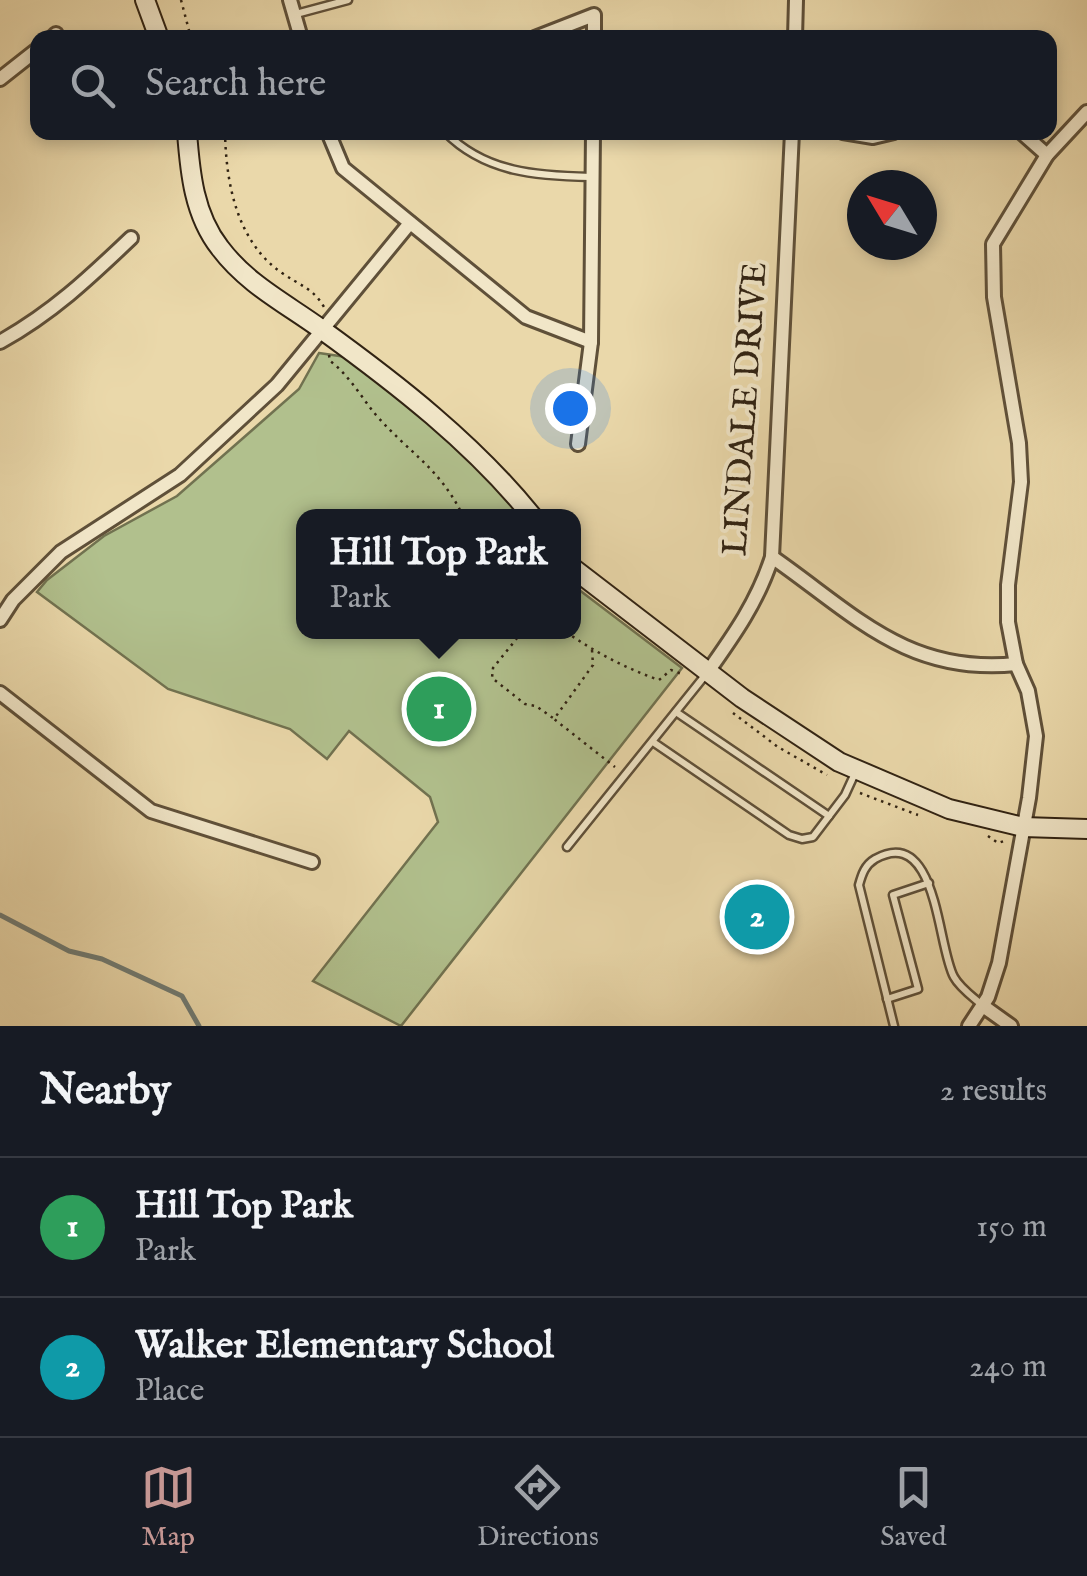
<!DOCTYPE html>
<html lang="en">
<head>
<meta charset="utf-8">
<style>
  body { margin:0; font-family:"IM FELL English",serif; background:#20242c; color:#f1f3f6 }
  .compass { position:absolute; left:847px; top:170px; width:90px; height:90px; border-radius:50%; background:#171b24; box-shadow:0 5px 15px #0003; rotate:308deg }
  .you { position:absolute; left:570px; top:408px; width:35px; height:35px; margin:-25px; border:8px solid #fff; border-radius:50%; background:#1a73e8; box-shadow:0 0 0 15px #1a73e833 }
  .badge { display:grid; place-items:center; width:65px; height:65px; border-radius:50%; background:#c59692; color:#fff; font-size:32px; font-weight:700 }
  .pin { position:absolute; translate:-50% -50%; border:5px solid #fff; box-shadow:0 2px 10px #0006 }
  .popup { position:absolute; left:296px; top:509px; width:285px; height:130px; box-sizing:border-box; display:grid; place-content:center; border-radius:20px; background:#171b24; filter:drop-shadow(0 2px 8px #0005); font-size:32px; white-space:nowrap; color:#9ea1a6 }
  .popup b { font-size:38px; color:#f1f3f6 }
  .popup::after { content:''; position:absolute; left:50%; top:100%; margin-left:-20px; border:20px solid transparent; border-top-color:#171b24 }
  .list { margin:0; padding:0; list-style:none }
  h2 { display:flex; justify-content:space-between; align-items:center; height:130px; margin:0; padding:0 40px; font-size:42px }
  h2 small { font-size:32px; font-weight:400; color:#9ea1a6 }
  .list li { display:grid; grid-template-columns:65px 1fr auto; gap:30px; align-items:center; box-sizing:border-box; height:140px; padding:0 40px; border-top:2px solid #363941 }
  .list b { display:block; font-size:38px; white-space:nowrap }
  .list p { margin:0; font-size:32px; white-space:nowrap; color:#9ea1a6 }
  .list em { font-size:32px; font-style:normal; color:#9ea1a6 }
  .icon { flex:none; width:55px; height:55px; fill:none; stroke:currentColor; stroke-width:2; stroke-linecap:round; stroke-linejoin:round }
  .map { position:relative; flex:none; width:1087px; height:1026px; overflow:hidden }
  .search { position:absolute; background:#171b24; box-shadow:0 5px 15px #0003; left:30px; right:30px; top:30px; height:110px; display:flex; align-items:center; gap:25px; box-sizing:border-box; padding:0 35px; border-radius:20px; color:#9ea1a6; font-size:38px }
  .sheet { height:410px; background:#171b24 }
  nav { display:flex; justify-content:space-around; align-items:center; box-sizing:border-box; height:140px; border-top:2px solid #363941; background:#171b24; font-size:28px; color:#9ea1a6 }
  nav a { display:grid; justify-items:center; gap:5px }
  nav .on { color:#c59692 }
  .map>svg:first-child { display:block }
</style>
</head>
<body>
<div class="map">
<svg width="1087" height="1026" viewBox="0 0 1087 1026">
  <rect width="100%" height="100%" fill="#ead8aa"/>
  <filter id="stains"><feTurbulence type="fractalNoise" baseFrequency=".002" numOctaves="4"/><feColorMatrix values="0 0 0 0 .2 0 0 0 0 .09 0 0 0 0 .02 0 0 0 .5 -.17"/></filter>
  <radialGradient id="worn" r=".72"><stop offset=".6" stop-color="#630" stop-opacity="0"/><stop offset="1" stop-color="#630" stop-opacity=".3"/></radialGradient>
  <!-- green -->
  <path fill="#b1c08d" stroke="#717250" stroke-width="2.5" d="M319,353L346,357C406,406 477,451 519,516H304V632H574V586L682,668L401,1026L313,981L438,822L430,797L349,731L327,759L290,729L168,689L37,592L47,580L104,536L177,496L299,389Z"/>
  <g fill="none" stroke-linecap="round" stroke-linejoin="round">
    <!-- stream -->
    <polyline stroke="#717c74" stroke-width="5" points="0,915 69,951 102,959 182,996 199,1026"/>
    <!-- lane casing -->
    <g stroke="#5f5039" stroke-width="11">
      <g id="lane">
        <polyline points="296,14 348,0"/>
        <path d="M445,132C485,173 538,176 591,177"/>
        <polyline points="676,712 829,816"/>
        <polyline points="653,742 789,835 802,839 813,837 845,795 856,771"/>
        <polyline points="567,847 707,673"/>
        <polyline points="887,999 918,989 893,895 929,883"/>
        <path d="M894,1026L859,885C862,874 865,865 875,859C938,824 937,947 954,977C960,988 973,997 982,1005"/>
      </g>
    </g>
    <!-- street casing -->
    <g stroke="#5f5039" stroke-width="18">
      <g id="street">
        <polyline points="290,0 301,38"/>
        <polyline points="52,38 56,34"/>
        <polyline points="535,38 594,15 594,38"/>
        <polyline points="795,38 796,0"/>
        <polyline points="0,79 38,49"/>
        <polyline points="328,132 343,168 526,317 591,342"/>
        <polyline points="843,132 873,137 894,132"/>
        <polyline points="1021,132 1047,155"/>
        <path d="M0,342C52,313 88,279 131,238"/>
        <polyline points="578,444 591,342 593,132"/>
        <path d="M772,557C854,614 907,675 1016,664"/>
        <polyline points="0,620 13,600 61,552 180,475 277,385 410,223"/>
        <path d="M707,673C734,635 758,601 772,557L792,132"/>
        <polyline points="0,693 151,811 312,862"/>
        <polyline points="983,1006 1011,1026"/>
        <polyline points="969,1026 988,997 999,963 1029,798 1036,736 1028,691 1016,664 1008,622 1008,585 1021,482 1019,443 994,297 993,244 1047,155 1087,112"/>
      </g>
    </g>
    <!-- secondary casing -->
    <g stroke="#312313" stroke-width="22">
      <g id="secondary">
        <polyline points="145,0 159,38"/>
        <path d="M187,132C190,173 194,215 220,248C247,284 285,303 321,329C397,384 473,443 532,516"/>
        <polyline points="574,569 742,698 839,762 949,809 1023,827 1087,829"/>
      </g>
    </g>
    <!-- path -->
    <g stroke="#312313" stroke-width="2.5" stroke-dasharray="2.5 5" stroke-linecap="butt">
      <polyline points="181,0 191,38"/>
      <path d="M225,132C226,184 237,242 282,273C299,285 313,288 324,307"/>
      <path d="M329,355L330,361C349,375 361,397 376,415C409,453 440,468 463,516"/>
      <polyline points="522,632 493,668 492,678 525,704 536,706 553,718"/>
      <path d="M566,632C595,652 625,668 659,680L671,670L682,674"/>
      <polyline points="592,650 593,665 554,719 615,767"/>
      <polyline points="733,713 778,747 827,775"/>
      <polyline points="860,793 918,815"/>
      <polyline points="988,836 998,843 1004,841"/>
    </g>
    <!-- lane -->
    <use href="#lane" stroke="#f1e6c8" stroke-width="6"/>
    <!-- street -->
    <use href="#street" stroke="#f1e6c8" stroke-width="12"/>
    <!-- secondary -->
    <use href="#secondary" stroke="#f1e6c8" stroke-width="18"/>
  </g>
  <g text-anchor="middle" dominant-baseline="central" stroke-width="8" stroke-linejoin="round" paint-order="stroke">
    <!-- street labels -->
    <g font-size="35" fill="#312313" stroke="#f1e6c8">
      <text transform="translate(746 409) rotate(-86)">LINDALE DRIVE</text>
    </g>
  </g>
  <rect width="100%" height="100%" filter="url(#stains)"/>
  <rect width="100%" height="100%" fill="url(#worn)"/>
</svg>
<svg class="compass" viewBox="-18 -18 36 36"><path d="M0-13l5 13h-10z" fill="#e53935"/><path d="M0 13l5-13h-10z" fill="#9ea1a6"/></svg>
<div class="you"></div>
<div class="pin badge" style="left:439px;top:709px;background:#2e9e5b">1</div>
<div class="popup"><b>Hill Top Park</b>Park</div>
<div class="pin badge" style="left:757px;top:917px;background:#0f9aa8">2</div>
<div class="search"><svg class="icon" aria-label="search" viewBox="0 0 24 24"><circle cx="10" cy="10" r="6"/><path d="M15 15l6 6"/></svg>Search here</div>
</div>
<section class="sheet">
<h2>Nearby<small>2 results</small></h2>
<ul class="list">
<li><span class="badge" style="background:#2e9e5b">1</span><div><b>Hill Top Park</b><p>Park</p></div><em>150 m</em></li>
<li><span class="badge" style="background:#0f9aa8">2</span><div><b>Walker Elementary School</b><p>Place</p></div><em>240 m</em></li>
</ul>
</section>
<nav>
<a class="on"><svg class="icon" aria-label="map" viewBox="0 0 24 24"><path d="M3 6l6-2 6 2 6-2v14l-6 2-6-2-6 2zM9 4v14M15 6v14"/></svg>Map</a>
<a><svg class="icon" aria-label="directions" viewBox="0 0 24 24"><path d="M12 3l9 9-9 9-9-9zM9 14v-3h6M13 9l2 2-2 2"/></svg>Directions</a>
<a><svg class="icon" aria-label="saved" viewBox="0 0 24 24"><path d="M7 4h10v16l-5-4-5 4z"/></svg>Saved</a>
</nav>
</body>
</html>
